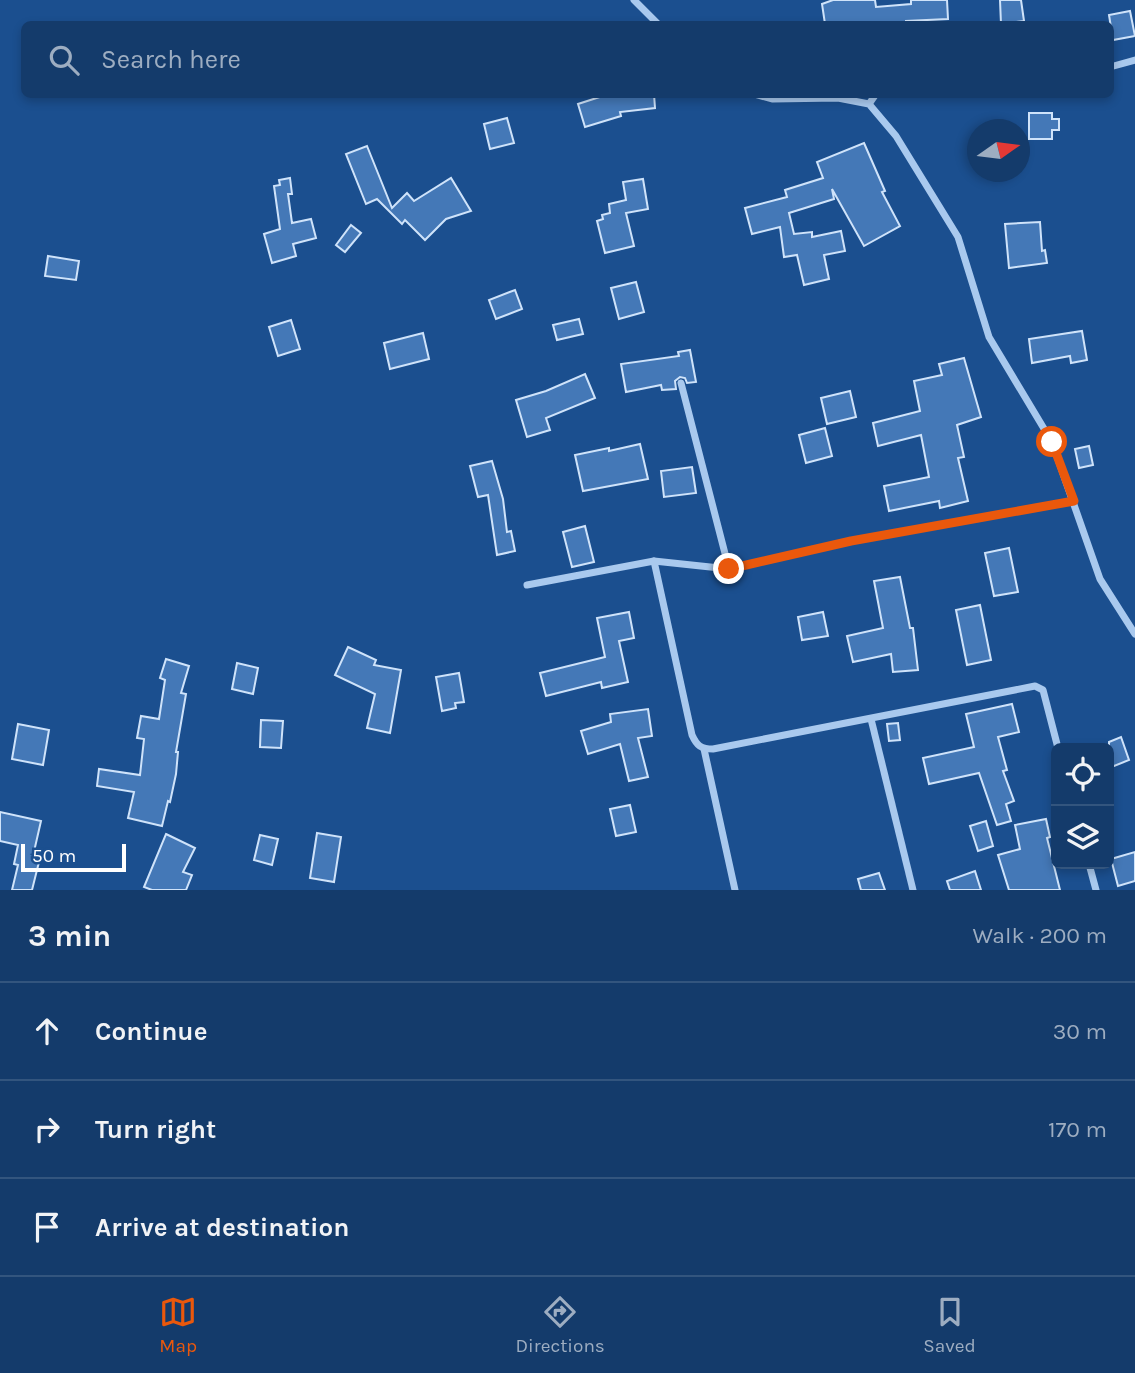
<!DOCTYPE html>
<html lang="en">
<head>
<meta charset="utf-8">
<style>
  body { margin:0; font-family:Karla,sans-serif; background:#214673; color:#f1f3f6 }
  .controls { position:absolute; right:21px; bottom:21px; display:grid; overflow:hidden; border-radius:10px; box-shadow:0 4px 10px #0003 }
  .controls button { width:63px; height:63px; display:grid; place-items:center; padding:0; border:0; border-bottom:2px solid #33557e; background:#143b6b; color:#f1f3f6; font:35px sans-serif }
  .compass { position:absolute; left:967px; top:119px; width:63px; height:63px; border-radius:50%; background:#143b6b; box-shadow:0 4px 10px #0003; rotate:76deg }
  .scale { position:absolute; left:21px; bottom:18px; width:105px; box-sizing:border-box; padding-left:7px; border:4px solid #fff; border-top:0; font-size:19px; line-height:24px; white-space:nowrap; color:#fff; -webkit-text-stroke:5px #1b4f8f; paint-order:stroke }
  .stop { position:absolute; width:21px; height:21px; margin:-16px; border:5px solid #ea580c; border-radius:50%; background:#fff }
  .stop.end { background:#ea580c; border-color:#fff; box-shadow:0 2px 7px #0008 }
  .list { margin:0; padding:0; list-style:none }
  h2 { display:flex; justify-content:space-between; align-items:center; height:91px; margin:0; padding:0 28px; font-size:30px }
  h2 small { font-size:23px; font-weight:400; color:#9dadc1 }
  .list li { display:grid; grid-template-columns:46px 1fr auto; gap:21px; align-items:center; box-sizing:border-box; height:98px; padding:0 28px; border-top:2px solid #33557e }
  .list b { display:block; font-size:26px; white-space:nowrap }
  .list em { font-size:23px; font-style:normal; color:#9dadc1 }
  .icon { flex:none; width:38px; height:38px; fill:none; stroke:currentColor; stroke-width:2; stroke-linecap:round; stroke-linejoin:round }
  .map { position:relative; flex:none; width:1135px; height:890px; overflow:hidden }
  .search { position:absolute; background:#143b6b; box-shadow:0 4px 10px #0003; left:21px; right:21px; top:21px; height:77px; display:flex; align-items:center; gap:18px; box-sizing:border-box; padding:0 24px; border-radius:10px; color:#9dadc1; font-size:26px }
  .sheet { height:385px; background:#143b6b }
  nav { display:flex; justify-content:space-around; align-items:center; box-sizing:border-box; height:98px; border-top:2px solid #33557e; background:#143b6b; font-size:19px; color:#9dadc1 }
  nav a { display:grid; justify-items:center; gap:4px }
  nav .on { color:#ea580c }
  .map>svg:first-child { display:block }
</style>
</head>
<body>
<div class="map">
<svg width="1135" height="890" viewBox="0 0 1135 890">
  <rect width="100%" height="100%" fill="#1b4f8f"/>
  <!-- building -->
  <g fill="#4478b7" stroke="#cfe3fa" stroke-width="2">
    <polygon points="833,0 875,0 876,7 911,4 911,0 947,0 948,19 906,21 906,24 825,24 822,4"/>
    <polygon points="1000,0 1021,0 1024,21 1001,24"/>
    <polygon points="1130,11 1135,36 1113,40 1109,15"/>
    <polygon points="609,94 654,94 655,108 620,112 621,116 585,127 578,104"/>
    <polygon points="1029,113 1052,113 1052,119 1059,119 1059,130 1052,130 1052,139 1029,139"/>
    <polygon points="507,118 514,143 490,149 484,124"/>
    <polygon points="864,143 885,191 882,192 900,226 864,246 832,189 834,199 789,213 794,234 812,232 812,237 841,231 845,251 824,255 829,279 804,285 797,255 784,257 780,227 752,234 745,208 787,197 785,190 823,178 817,162"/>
    <polygon points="367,146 392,208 407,193 414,201 451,178 471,211 446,219 425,240 405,220 402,224 377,199 366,204 346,154"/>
    <polygon points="290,178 292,194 288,194 292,223 311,219 316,238 293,244 296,256 272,263 264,234 280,229 274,186 280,185 279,180"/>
    <polygon points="643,179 648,209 626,213 634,246 605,253 597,221 603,219 602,215 610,213 609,204 626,200 623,182"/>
    <polygon points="1040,222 1042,251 1045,250 1047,263 1009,268 1005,224"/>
    <polygon points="351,225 361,233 345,252 336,245"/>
    <polygon points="48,256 79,261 76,280 45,276"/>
    <polygon points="636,282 644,312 619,319 611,288"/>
    <polygon points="515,290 522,309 496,319 489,300"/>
    <polygon points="579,319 583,334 557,340 553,325"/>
    <polygon points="291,320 300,349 278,356 269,327"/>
    <polygon points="1082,331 1087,360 1071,363 1070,356 1032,363 1029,339"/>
    <polygon points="423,333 429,359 390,369 384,343"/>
    <polygon points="690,350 696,382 687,383 685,378 680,377 675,381 676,389 662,390 661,385 626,392 621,364 679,356 678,352"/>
    <polygon points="964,358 981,417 957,425 964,457 958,458 968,501 940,508 939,501 889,511 884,486 929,477 921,435 878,446 873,423 920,411 914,381 942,375 939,364"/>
    <polygon points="585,374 595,398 546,418 550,430 527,437 516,400 546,391"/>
    <polygon points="850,391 856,417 827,424 821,398"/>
    <polygon points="825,428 832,456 806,463 799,435"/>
    <polygon points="640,444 648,479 583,491 575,455 609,448 609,451"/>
    <polygon points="1089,446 1093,465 1079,468 1075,449"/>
    <polygon points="492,461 503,499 507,532 511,531 515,551 497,555 488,495 478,497 470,466"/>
    <polygon points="692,467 696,493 664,497 661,471"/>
    <polygon points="585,526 594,562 572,567 563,532"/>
    <polygon points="1009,548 1018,592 994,596 985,553"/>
    <polygon points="900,577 910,628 913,628 918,670 893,672 891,654 853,662 847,636 883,628 874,581"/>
    <polygon points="980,605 991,660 967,665 956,610"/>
    <polygon points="629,612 634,638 619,641 628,682 602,688 601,682 546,696 540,673 605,657 597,618"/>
    <polygon points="823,612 828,636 802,640 798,617"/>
    <polygon points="348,647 376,660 374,665 401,670 390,733 367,728 375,694 335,675"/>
    <polygon points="166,659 189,666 181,693 186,694 176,752 178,752 176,774 170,802 168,801 162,826 128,818 134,792 97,786 99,769 140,775 144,739 137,738 141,716 159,719 165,680 160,678"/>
    <polygon points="237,663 258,668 253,694 232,689"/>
    <polygon points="459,673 464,702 455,703 456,708 442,711 436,677"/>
    <polygon points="1012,704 1019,732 998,737 1007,770 1003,771 1014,801 1006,804 1011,821 997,825 979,773 929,784 923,758 974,747 966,714"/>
    <polygon points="648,709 652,736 638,738 648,777 629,781 620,744 588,754 581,731 611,722 610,714"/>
    <polygon points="261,720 283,721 281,748 260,747"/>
    <polygon points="898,723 900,740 889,741 887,724"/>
    <polygon points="18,724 49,730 43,765 12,759"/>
    <polygon points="1121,737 1129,760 1109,768 1109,742"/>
    <polygon points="630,805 636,832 616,836 610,809"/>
    <polygon points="0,812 41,821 33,856 40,858 32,890 12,890 18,865 14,864 18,845 0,841"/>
    <polygon points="1046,819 1050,837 1047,838 1060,890 1009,890 998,855 1020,849 1015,825"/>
    <polygon points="986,821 993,846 978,851 970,826"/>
    <polygon points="317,833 341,837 334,882 310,878"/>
    <polygon points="166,834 195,848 183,872 192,875 186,890 152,890 144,887"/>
    <polygon points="260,835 278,839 272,865 254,860"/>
    <polygon points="1135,852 1135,881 1118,886 1111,859"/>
    <polygon points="975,871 981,890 950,890 947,881"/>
    <polygon points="879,873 885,890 861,890 858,879"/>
  </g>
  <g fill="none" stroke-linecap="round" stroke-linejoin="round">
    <!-- minor -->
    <g stroke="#a9c9ee" stroke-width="7">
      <polyline points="634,0 658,24"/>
      <polyline points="1110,67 1135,60"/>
      <polyline points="754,94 772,99 838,98 869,104 896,136 958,237 989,337 1052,442 1100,579 1135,634"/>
      <polyline points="869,104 876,94"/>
      <polyline points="681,383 729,569"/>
      <path d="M654,561L692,735C697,746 701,749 713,749L1035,686L1043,690L1058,748"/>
      <polyline points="527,585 654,561 729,569 851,541 1074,501"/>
      <polyline points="871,719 913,890"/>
      <polyline points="704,749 735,890"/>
      <polyline points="1089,864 1096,890"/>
    </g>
  </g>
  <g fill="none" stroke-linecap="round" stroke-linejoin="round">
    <!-- route -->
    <polyline stroke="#ea580c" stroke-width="9" points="729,569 851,541 1074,501 1052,442"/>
  </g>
</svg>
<div class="controls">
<button><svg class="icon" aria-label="locate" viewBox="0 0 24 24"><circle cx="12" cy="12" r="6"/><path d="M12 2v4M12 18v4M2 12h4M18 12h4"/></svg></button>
<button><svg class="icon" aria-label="layers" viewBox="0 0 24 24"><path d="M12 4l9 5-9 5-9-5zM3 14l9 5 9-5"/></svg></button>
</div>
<svg class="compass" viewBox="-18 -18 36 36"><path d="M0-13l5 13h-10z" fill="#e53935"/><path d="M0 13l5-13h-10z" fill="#9dadc1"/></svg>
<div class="scale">50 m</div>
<div class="stop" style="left:1052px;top:442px"></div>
<div class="stop end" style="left:729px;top:569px"></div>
<div class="search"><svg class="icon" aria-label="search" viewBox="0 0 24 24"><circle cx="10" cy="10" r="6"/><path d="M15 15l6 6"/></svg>Search here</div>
</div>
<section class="sheet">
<h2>3 min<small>Walk · 200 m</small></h2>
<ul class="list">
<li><svg class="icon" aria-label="ahead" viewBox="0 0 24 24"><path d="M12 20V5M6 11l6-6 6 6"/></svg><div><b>Continue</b></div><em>30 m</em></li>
<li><svg class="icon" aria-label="right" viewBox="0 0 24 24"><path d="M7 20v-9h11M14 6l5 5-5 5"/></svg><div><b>Turn right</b></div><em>170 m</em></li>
<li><svg class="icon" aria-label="arrive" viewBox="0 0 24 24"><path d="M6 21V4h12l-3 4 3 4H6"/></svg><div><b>Arrive at destination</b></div></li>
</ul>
</section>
<nav>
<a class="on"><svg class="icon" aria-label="map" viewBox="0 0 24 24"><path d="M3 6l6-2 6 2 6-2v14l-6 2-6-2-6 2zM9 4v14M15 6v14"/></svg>Map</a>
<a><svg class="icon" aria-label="directions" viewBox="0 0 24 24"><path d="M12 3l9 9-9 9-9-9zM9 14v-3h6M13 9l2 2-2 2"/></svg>Directions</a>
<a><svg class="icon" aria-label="saved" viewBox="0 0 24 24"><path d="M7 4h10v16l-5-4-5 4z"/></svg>Saved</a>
</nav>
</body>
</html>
